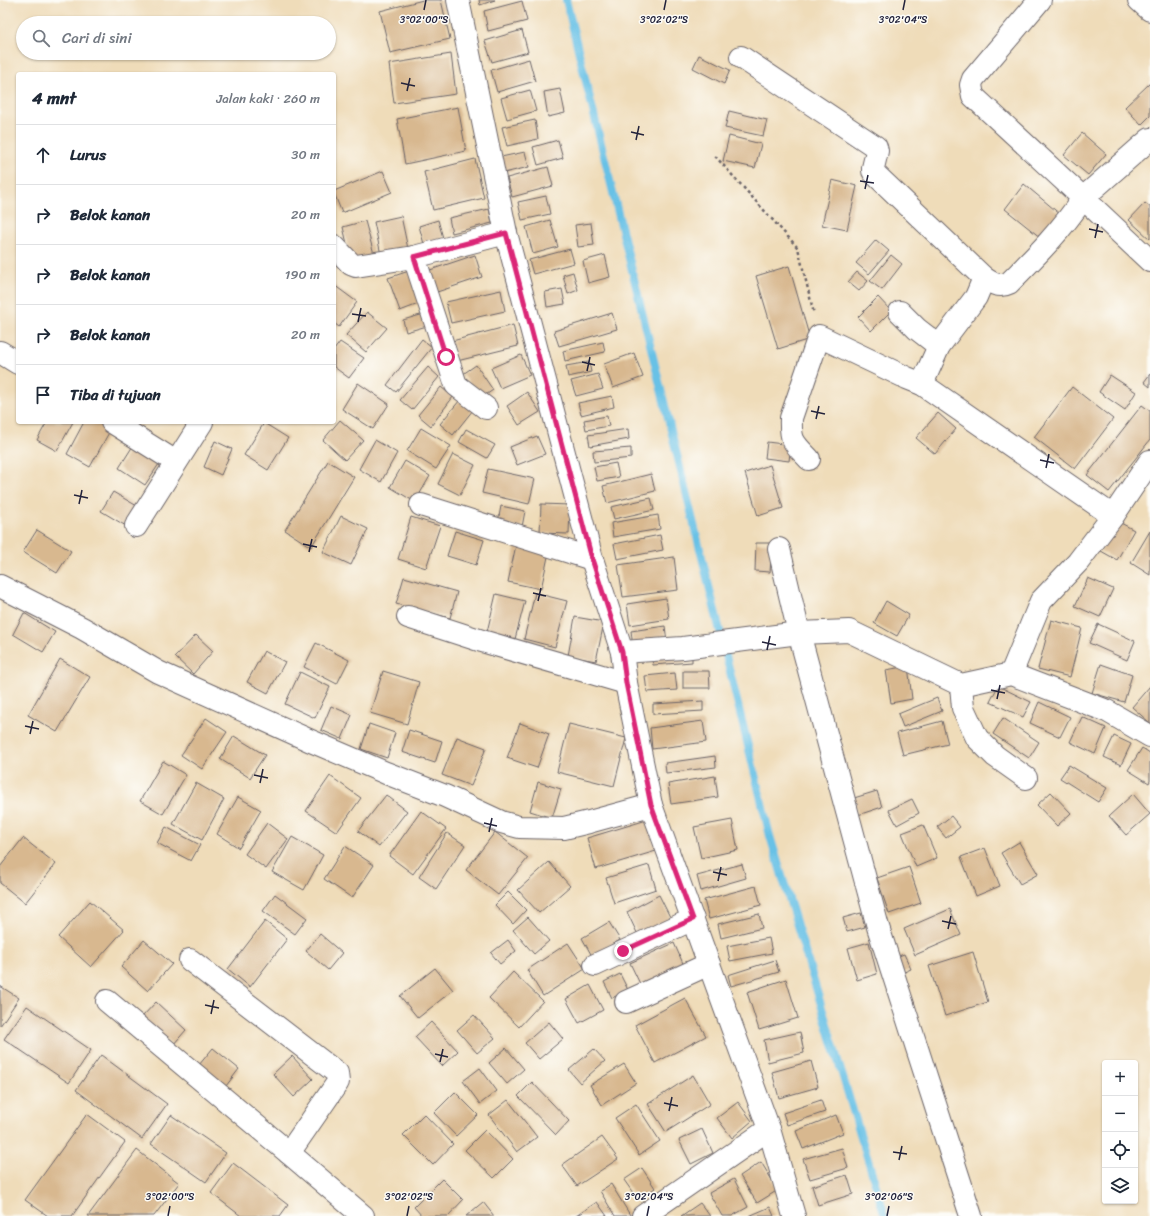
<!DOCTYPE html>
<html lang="id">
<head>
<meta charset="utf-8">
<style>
  body { margin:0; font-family:Sriracha,sans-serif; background:#f2f2f3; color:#1f2937 }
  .controls { position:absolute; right:12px; bottom:12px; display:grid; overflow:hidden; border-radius:4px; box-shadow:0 1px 3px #0004 }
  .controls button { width:36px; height:36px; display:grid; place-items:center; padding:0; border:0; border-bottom:1px solid #e0e1e3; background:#fff; color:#1f2937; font:20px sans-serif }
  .stop { position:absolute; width:12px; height:12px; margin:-9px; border:3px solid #db2777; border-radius:50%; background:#fff }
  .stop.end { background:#db2777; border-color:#fff; box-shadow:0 1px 4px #0008 }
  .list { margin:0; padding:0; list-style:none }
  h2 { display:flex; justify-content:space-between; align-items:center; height:52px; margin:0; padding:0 16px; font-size:17px }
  h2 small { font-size:13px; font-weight:400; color:#747a83 }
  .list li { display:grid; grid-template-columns:26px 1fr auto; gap:12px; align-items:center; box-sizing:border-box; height:60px; padding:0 16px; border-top:1px solid #e0e1e3 }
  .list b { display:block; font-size:15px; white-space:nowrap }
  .list em { font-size:13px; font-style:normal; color:#747a83 }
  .icon { flex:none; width:22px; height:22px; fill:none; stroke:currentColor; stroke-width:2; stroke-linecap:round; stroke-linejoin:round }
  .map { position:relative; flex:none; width:1150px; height:1216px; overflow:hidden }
  .search { position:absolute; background:#fff; box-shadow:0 1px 3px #0004; left:16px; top:16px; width:320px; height:44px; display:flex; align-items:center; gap:10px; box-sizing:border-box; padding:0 14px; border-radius:22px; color:#747a83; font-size:15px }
  .panel { position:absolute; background:#fff; box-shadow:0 1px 3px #0004; left:16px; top:72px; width:320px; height:352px; border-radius:4px }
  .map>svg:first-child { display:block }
</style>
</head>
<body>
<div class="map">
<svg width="1150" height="1216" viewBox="0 0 1150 1216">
  <rect width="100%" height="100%" fill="#fdfcf7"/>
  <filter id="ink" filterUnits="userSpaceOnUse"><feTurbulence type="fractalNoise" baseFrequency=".025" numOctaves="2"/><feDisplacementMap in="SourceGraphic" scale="8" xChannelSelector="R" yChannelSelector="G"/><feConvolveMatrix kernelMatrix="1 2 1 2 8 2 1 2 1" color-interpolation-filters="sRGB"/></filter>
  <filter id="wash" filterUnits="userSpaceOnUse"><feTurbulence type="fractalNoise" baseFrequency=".012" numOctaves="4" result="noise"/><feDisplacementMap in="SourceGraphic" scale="16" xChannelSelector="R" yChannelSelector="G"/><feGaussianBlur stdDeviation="0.9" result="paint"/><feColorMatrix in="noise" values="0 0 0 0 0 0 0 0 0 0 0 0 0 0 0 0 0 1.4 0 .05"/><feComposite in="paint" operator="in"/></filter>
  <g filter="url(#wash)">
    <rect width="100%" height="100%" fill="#efdcb9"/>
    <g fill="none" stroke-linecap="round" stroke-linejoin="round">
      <!-- stream -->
      <polyline stroke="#68c1e6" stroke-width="8" points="566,0 770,836 885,1216"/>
    </g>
    <g id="blocks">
      <!-- building -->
      <g fill="#d8b88f">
        <polygon points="423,0 441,0 450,39 390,53 380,11"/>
        <polygon points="479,0 495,0 480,5"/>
        <polygon points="522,1 527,21 488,31 484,11"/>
        <polygon points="522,30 528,52 492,62 485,41"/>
        <polygon points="451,54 456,94 394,103 389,64"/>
        <polygon points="699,55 730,70 724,84 693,68"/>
        <polygon points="529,59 535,81 497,92 491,70"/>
        <polygon points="1150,83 1150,116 1141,125 1125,107"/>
        <polygon points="560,89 565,113 548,117 544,92"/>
        <polygon points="530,90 536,111 507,119 501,98"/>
        <polygon points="458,107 466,151 405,164 397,119"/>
        <polygon points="729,111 767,120 763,136 725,128"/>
        <polygon points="535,120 538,139 507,146 502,127"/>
        <polygon points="1082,133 1106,154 1088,175 1064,155"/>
        <polygon points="729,136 761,144 755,168 723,161"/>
        <polygon points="558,140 563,158 538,165 533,147"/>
        <polygon points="525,152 529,167 504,173 501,157"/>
        <polygon points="475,159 484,198 433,210 424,172"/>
        <polygon points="548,167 553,186 512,197 507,178"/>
        <polygon points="383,171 392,192 342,213 334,193 334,191"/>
        <polygon points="832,180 857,186 847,230 822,225"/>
        <polygon points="1024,184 1061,215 1041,238 1005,209"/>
        <polygon points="546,196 550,214 522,220 518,202"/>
        <polygon points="1145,203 1150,207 1150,239 1129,220"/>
        <polygon points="489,209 492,223 452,233 449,218"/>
        <polygon points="401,216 408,249 381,255 374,222"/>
        <polygon points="438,220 443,238 424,244 419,226"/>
        <polygon points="550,220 558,247 533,254 526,227"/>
        <polygon points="365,221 374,254 351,260 343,227"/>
        <polygon points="591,223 594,245 578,247 575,225"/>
        <polygon points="876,240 889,251 869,274 856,263"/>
        <polygon points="570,249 574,263 533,274 529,260"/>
        <polygon points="475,255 482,277 434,293 427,271"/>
        <polygon points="605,255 610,277 588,283 583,261"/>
        <polygon points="891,255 902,264 882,290 870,281"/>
        <polygon points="789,266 810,339 778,349 756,276"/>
        <polygon points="409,271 421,303 400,311 388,278"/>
        <polygon points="573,272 578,290 568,294 563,275"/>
        <polygon points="857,272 868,281 859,291 848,282"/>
        <polygon points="334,285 357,302 339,327 334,323"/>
        <polygon points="562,289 565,304 547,307 545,292"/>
        <polygon points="501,290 505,311 451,323 446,302"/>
        <polygon points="878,297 891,311 871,331 858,317"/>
        <polygon points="367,312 387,328 366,352 346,335"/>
        <polygon points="612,313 617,329 559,346 554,331"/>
        <polygon points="424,314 427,326 406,332 403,320"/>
        <polygon points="513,325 518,346 457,361 452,341"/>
        <polygon points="422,339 432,347 396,392 387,385"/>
        <polygon points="340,342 364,358 349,378 334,367 334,350"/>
        <polygon points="603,342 605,352 565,361 563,351"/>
        <polygon points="634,353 643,377 613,388 604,364"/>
        <polygon points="521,355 530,375 500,388 491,368"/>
        <polygon points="589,362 591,372 568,377 566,366"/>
        <polygon points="476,365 493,390 480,399 463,374"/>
        <polygon points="428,367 439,377 412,410 400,400"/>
        <polygon points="598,374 603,389 576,396 571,381"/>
        <polygon points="1150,374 1150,387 1144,382"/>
        <polygon points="1110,375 1136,392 1125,410 1099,392"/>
        <polygon points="358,383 389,404 373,429 342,409"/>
        <polygon points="441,387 453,397 431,426 418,415"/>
        <polygon points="1072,387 1113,419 1075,469 1034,437"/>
        <polygon points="527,392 540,412 519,425 507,406"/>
        <polygon points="612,396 614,407 581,415 578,403"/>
        <polygon points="460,400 473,410 453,435 440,424"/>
        <polygon points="1142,405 1150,411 1150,440 1109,492 1087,475"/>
        <polygon points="938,413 956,429 935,454 916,438"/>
        <polygon points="607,416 609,426 586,430 584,420"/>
        <polygon points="340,420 363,440 345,460 323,440"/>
        <polygon points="47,422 73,422 57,451 37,440"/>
        <polygon points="84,422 102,422 112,427 90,467 67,454"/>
        <polygon points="264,423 288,438 268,470 244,455"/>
        <polygon points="421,428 451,446 436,469 407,451"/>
        <polygon points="466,429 495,445 487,458 459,442"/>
        <polygon points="628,429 629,439 590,446 588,435"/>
        <polygon points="537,436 545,454 517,465 510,447"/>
        <polygon points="375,440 397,453 381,482 359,469"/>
        <polygon points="136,441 163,458 145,485 119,468"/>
        <polygon points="215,441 232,449 221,475 204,467"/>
        <polygon points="767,442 791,445 789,461 765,458"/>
        <polygon points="631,448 631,458 594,462 593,451"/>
        <polygon points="453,454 475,465 460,495 438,484"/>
        <polygon points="328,461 354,477 311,547 285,530"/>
        <polygon points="405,461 430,476 415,502 390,487"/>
        <polygon points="616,463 619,477 597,481 594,467"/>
        <polygon points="770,465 783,508 758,516 745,473"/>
        <polygon points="488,469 535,479 529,504 482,493"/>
        <polygon points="651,474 655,491 607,503 603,486"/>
        <polygon points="113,492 137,506 126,526 101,511"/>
        <polygon points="651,498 654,510 614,519 611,507"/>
        <polygon points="541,504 570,505 569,534 540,533"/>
        <polygon points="501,506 525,511 522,527 498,522"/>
        <polygon points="658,515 660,529 613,537 611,523"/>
        <polygon points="341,516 368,529 351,565 323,552"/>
        <polygon points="411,517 440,526 426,568 398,559"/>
        <polygon points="1117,521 1134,530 1117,560 1101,551"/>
        <polygon points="37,530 71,551 57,573 23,552"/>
        <polygon points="455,531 484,540 476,565 447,556"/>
        <polygon points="1150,531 1150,575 1131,563"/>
        <polygon points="660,535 663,550 617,559 614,544"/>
        <polygon points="756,543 772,543 770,572 755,571"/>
        <polygon points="516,545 549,552 541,589 508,582"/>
        <polygon points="674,557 678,590 623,597 618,565"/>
        <polygon points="404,577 457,592 450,618 396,604"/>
        <polygon points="1088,578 1113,589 1100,617 1075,606"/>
        <polygon points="535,593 567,601 555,647 524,639"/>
        <polygon points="496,594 525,601 515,639 487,632"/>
        <polygon points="666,598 669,619 630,625 627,604"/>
        <polygon points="886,601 909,615 897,636 874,623"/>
        <polygon points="24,613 55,632 43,652 13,634"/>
        <polygon points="575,617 604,622 596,661 568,656"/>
        <polygon points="1051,620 1082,628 1070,677 1038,669"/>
        <polygon points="1098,624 1135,641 1127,660 1089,643"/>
        <polygon points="665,626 667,642 633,647 631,631"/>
        <polygon points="196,635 213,651 193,674 175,657"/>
        <polygon points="316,643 349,660 337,684 304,667"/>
        <polygon points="264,651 285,662 268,693 247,682"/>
        <polygon points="692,655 692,662 653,665 652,658"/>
        <polygon points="60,659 90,677 57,732 28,715"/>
        <polygon points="1101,664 1132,675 1124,702 1092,693"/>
        <polygon points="908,666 912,699 891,703 886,670"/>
        <polygon points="383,671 419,682 407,724 370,713"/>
        <polygon points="683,671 709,671 710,688 683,688"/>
        <polygon points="300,672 330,687 315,718 285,704"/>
        <polygon points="675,673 677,690 647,692 645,676"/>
        <polygon points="998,686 1031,702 1023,717 990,702"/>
        <polygon points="1150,686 1150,723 1132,707"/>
        <polygon points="937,698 942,711 903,727 898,714"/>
        <polygon points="703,701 703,711 653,714 653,704"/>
        <polygon points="1039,702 1070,717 1060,737 1030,723"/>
        <polygon points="331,706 352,715 342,739 321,730"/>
        <polygon points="1082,717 1106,728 1095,754 1070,742"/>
        <polygon points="206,718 227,732 202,769 181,755"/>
        <polygon points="1003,718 1039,742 1029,758 993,734"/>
        <polygon points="703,721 706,742 652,749 650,728"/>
        <polygon points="942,721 948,744 903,755 897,733"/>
        <polygon points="520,723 549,734 537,768 507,758"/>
        <polygon points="369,724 395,733 387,758 361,749"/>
        <polygon points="569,724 626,738 614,786 557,772"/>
        <polygon points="409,730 442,741 435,763 402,752"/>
        <polygon points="234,736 265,755 250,778 220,759"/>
        <polygon points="1114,736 1131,744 1121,765 1104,757"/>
        <polygon points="457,737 486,748 471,786 442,775"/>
        <polygon points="1142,748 1150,753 1150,781 1149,783 1128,770"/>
        <polygon points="715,756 716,767 666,773 665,763"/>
        <polygon points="163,761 186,775 163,814 140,801"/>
        <polygon points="1069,765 1107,788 1098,802 1060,778"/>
        <polygon points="330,776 361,798 337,832 306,811"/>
        <polygon points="715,776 718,797 671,804 668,784"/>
        <polygon points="538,782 561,789 552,818 530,811"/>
        <polygon points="196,783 224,799 202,840 173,824"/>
        <polygon points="877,791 882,807 858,815 854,798"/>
        <polygon points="1051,792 1071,813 1057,826 1037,805"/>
        <polygon points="1133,794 1150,814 1126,835 1109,816"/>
        <polygon points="386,795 407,811 379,847 358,831"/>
        <polygon points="238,797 261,810 239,848 217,834"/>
        <polygon points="912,799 919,813 897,825 889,810"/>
        <polygon points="421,811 446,829 413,874 389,856"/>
        <polygon points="951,816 960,827 946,838 937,827"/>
        <polygon points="647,820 656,851 596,869 587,838"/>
        <polygon points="732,820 738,850 701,858 694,827"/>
        <polygon points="267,823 288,839 266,869 245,854"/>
        <polygon points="923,825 937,858 916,867 902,833"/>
        <polygon points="166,827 200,845 191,861 157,843"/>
        <polygon points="495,832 528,858 498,895 466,870"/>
        <polygon points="447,833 465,845 436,889 419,877"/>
        <polygon points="292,837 323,855 304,890 272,872"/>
        <polygon points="23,838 56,864 25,903 0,883 0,867"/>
        <polygon points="1019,842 1038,874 1020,884 1001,853"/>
        <polygon points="345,846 374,865 352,898 324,879"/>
        <polygon points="985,848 1000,886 976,896 961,857"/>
        <polygon points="549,862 570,886 539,913 518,890"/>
        <polygon points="742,864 746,878 701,891 697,876"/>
        <polygon points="649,865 656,889 614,903 606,878"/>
        <polygon points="909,867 921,903 889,914 877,878"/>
        <polygon points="756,886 761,905 709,919 704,900"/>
        <polygon points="508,892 526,910 513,924 495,905"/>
        <polygon points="275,894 307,918 295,934 263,911"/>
        <polygon points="659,895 671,919 638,935 627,912"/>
        <polygon points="90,901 124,930 91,967 58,937"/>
        <polygon points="950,909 961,935 915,955 904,929"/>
        <polygon points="861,913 865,927 847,932 843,918"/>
        <polygon points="759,914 762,928 721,938 718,924"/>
        <polygon points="528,917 549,941 534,954 513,930"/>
        <polygon points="265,921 287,939 250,987 228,969"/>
        <polygon points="609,922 620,940 592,956 582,938"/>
        <polygon points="320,934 342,953 328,970 306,951"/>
        <polygon points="769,938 772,953 730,961 727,946"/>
        <polygon points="144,940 172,964 148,991 121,967"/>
        <polygon points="508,940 516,951 500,964 491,953"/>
        <polygon points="869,942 877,974 857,980 848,948"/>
        <polygon points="568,943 585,969 543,996 527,970"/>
        <polygon points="674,943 685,968 642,988 630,963"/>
        <polygon points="973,952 988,1002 945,1016 929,966"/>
        <polygon points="904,954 911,969 902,973 896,957"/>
        <polygon points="775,960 779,972 731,986 728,975"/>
        <polygon points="435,968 453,990 418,1018 400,996"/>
        <polygon points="513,972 543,1001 519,1027 489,998"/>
        <polygon points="620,974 628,990 612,998 604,982"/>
        <polygon points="786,979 798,1018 759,1030 747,992"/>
        <polygon points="590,985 603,1010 579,1023 566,999"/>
        <polygon points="0,986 19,998 0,1026"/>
        <polygon points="685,998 706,1036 655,1063 635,1025"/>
        <polygon points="156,1002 186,1030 173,1045 142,1017"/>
        <polygon points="27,1006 91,1050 69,1083 4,1039"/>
        <polygon points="474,1015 495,1038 477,1053 457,1030"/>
        <polygon points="431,1022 458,1051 442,1066 415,1037"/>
        <polygon points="549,1022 563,1039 539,1059 525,1043"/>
        <polygon points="800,1032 804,1053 768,1062 764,1040"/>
        <polygon points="213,1048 239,1069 226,1086 199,1065"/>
        <polygon points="506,1048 524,1069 507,1084 489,1063"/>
        <polygon points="594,1049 605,1061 580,1083 569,1070"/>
        <polygon points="101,1055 167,1104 142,1139 76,1090"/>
        <polygon points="292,1056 313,1079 294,1097 273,1074"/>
        <polygon points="811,1061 818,1087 779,1098 772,1072"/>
        <polygon points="624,1064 636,1083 602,1105 590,1085"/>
        <polygon points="480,1068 497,1091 480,1104 463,1081"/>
        <polygon points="693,1075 710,1104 666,1132 648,1104"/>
        <polygon points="532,1082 569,1121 556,1135 518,1096"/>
        <polygon points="455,1092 478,1115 456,1136 434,1113"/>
        <polygon points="508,1100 537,1137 517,1152 489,1115"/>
        <polygon points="821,1100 825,1112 787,1125 783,1113"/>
        <polygon points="738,1102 752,1121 732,1138 717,1118"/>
        <polygon points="636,1104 660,1141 639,1155 615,1118"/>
        <polygon points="87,1114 125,1142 72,1216 48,1216 25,1200"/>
        <polygon points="424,1114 453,1144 433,1165 403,1135"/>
        <polygon points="171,1115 226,1153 206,1182 151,1144"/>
        <polygon points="836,1115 843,1133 803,1149 796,1131"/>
        <polygon points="702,1129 713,1153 691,1164 679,1140"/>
        <polygon points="485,1130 513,1159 494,1178 465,1150"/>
        <polygon points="602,1137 618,1159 577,1186 562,1165"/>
        <polygon points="842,1148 848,1168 810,1179 803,1159"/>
        <polygon points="137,1150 179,1183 154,1216 88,1216"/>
        <polygon points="761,1162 778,1190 757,1203 740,1176"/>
        <polygon points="233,1163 288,1205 280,1216 241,1216 211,1193"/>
        <polygon points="642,1168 655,1188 638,1200 624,1180"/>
        <polygon points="847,1175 853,1194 818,1205 812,1186"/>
        <polygon points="442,1179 463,1200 448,1216 422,1216 414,1207"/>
        <polygon points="734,1179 748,1207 732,1216 722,1216 709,1193"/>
        <polygon points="611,1184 630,1215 628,1216 615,1216 600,1191"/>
        <polygon points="483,1202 494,1216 466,1216"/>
        <polygon points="597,1202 607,1216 576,1216"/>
        <polygon points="700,1203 710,1216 681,1216"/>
        <polygon points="770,1207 774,1216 749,1216"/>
      </g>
    </g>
  </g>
  <g filter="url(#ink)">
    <use href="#blocks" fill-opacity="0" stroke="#6a6367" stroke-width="1"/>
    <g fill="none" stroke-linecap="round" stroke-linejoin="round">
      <!-- minor casing -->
      <g stroke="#6a6367" stroke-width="24">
        <g id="minor">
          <polyline points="458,0 506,233 592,559 622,652 626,683 651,805 769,1129 794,1216"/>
          <polyline points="1139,0 1150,10"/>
          <polyline points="741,57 876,147 877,151 873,168 873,171 876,175 984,278"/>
          <polyline points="1150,139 1083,198 1150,261"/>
          <polyline points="334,246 351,264 356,266 414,257"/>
          <polyline points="900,312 917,329 939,346"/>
          <polyline points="0,352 18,363"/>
          <path d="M922,384L939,346L976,297L984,278C992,283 999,288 1009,283C1035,257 1062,230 1083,198L973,96L971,85L973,79L1040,0"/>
          <polyline points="486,408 456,385 414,257 506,233"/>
          <polyline points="112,422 176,462"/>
          <path d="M809,459C794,443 790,442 791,418L819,336L907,378L922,384L1113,516"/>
          <polyline points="421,505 592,559"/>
          <polyline points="136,526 202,422"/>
          <polyline points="779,549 799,633 878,927 971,1216"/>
          <polyline points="0,586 82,628 158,672 311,741 386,773 445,796 501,822 519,827 564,828 589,822 651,805"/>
          <polyline points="408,617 482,641 626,683"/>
          <polyline points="622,652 683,648 799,633 849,631 961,685 1011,674 1107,711 1150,736"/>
          <polyline points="1011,674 1041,601 1078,562 1113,516 1150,461"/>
          <polyline points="961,685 963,708 977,738 995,756 1026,778"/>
          <polyline points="190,960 337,1073 338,1082 289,1153"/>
          <polyline points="595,965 693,919"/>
          <polyline points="107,1001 289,1153 363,1216"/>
          <polyline points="626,1002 709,964"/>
          <polyline points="643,1216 769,1129"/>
        </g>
      </g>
      <!-- path -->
      <polyline stroke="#6a6367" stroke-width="2.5" stroke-dasharray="3 3" stroke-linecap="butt" points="715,156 798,248 814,314"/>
      <!-- minor -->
      <use href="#minor" stroke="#fff" stroke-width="22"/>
    </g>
  </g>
  <g fill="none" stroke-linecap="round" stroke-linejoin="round" filter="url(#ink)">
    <!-- route -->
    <polyline stroke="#db2777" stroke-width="5" points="446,357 414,257 506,233 592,559 622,652 626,683 651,805 693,919 623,951"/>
  </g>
  <!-- ticks -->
  <path fill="none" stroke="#22223b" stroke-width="1.5" d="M424,10L426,0M664,10L666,0M903,10L905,0M401,83L415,86M407,91L410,78M631,132L644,135M636,140L639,126M860,181L874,183M865,189L868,175M1089,229L1103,232M1095,238L1098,224M352,314L366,316M358,322L361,308M582,362L595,365M587,371L590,357M811,411L825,414M816,419L819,406M1040,460L1054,463M1046,468L1049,454M74,495L88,498M79,504L82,490M303,544L317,547M309,552L312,539M533,593L546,596M538,601L541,588M762,642L776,645M767,650L770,636M991,690L1005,693M997,699L1000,685M25,726L39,729M30,734L33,721M254,775L268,778M260,783L263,769M484,823L497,826M489,832L492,818M713,872L727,875M718,881L721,867M942,921L956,924M948,929L951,916M205,1005L219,1008M211,1014L214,1000M435,1054L448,1057M440,1062L443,1049M664,1103L678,1106M669,1111L672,1097M893,1152L907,1154M899,1160L902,1146M168,1216L170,1206M407,1216L409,1206M647,1216L649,1206M887,1216L889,1206"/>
  <g font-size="10" text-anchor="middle" fill="#22223b" stroke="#fdfcf7" stroke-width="3" stroke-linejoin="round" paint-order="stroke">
    <text x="424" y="23">3°02'00"S</text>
    <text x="664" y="23">3°02'02"S</text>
    <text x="903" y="23">3°02'04"S</text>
    <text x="170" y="1200">3°02'00"S</text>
    <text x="409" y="1200">3°02'02"S</text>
    <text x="649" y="1200">3°02'04"S</text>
    <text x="889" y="1200">3°02'06"S</text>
  </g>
</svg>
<div class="controls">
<button>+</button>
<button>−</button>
<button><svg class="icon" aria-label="locate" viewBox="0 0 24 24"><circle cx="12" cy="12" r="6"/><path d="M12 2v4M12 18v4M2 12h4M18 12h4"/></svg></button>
<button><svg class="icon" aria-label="layers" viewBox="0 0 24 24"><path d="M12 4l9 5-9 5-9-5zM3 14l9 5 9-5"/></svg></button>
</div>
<div class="stop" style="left:446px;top:357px"></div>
<div class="stop end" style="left:623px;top:951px"></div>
<div class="search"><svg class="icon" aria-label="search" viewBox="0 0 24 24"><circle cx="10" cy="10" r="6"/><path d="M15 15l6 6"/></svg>Cari di sini</div>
<section class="panel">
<h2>4 mnt<small>Jalan kaki · 260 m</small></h2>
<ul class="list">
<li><svg class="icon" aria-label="ahead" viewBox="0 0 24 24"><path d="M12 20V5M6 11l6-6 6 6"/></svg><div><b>Lurus</b></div><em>30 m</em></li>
<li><svg class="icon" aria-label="right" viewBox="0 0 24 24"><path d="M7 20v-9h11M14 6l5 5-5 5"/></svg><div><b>Belok kanan</b></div><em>20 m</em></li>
<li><svg class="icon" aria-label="right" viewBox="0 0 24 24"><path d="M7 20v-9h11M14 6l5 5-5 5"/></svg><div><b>Belok kanan</b></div><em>190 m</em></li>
<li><svg class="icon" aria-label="right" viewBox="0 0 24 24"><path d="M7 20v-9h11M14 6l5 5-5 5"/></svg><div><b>Belok kanan</b></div><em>20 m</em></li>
<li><svg class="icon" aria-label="arrive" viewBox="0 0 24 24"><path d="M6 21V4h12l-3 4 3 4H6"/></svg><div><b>Tiba di tujuan</b></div></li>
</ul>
</section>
</div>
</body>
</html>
